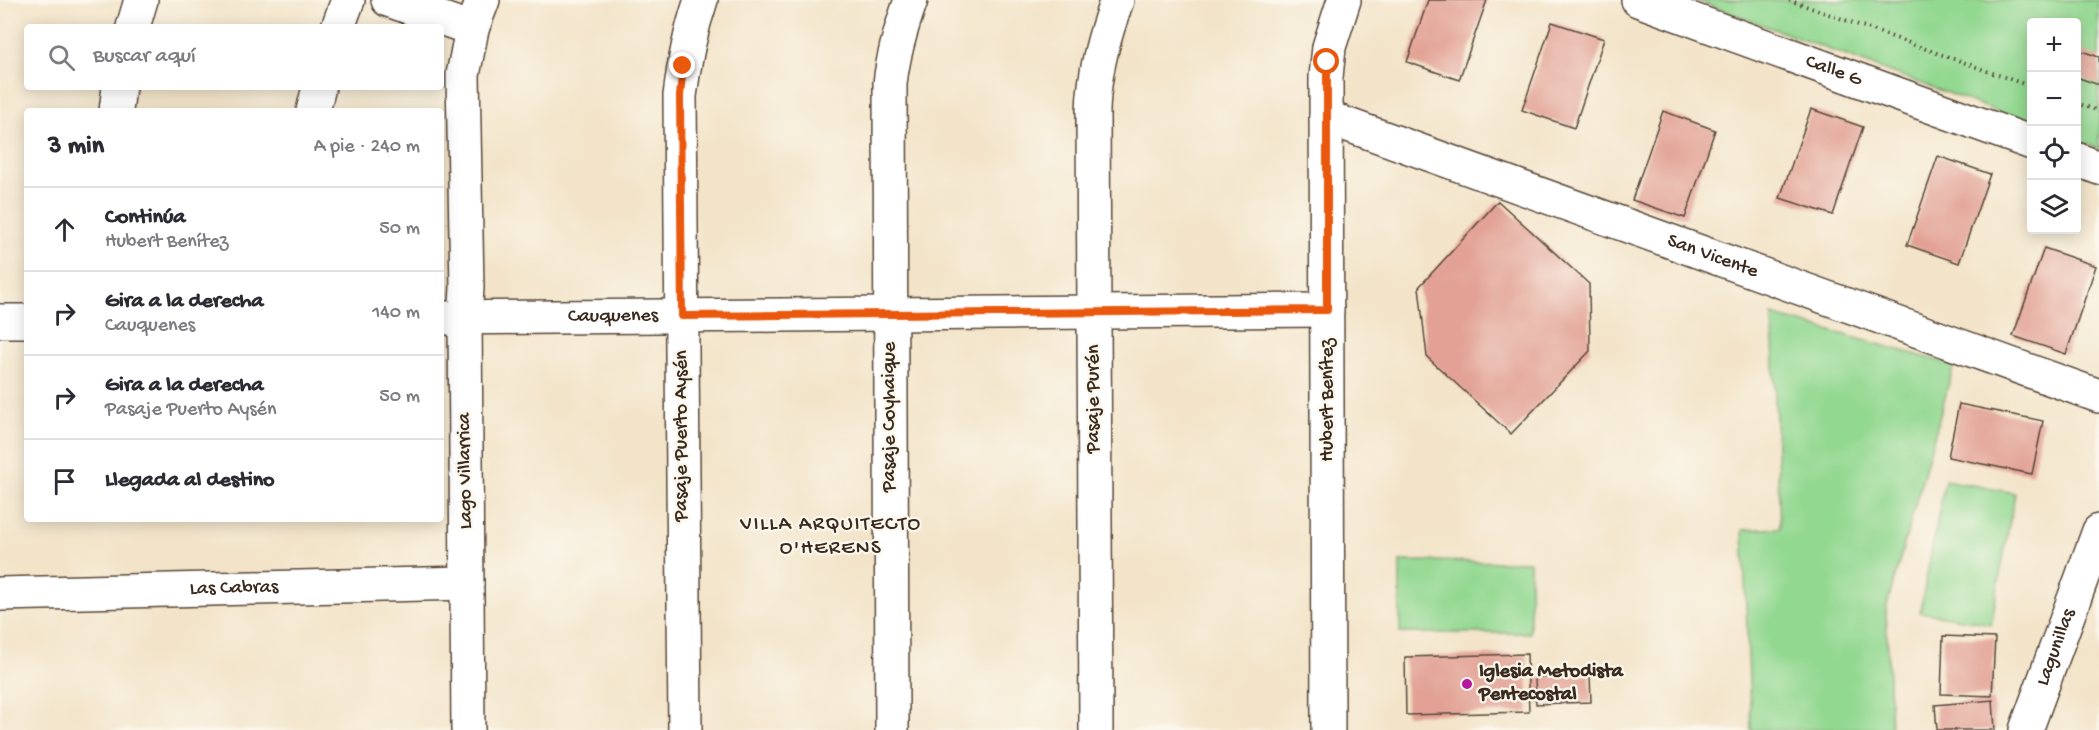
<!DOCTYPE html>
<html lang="es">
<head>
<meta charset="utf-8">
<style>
  body { margin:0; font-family:"Gochi Hand",sans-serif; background:#f7f7f7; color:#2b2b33 }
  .controls { position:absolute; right:18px; top:18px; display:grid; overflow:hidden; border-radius:6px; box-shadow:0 3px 15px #0003 }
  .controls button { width:54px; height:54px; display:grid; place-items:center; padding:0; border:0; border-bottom:2px solid #e1e1e2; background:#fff; color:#2b2b33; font:30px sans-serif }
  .stop { position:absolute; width:18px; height:18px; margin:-14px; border:4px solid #ea580c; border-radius:50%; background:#fff }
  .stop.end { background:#ea580c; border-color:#fff; box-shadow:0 2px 6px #0008 }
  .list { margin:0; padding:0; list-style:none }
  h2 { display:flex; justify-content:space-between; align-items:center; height:78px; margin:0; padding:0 24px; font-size:26px }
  h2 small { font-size:20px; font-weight:400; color:#7c7c81 }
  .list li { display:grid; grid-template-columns:39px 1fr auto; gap:18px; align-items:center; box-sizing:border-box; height:84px; padding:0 24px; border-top:2px solid #e1e1e2 }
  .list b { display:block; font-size:22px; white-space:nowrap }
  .list p { margin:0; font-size:20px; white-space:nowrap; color:#7c7c81 }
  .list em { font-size:20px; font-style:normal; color:#7c7c81 }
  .icon { flex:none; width:33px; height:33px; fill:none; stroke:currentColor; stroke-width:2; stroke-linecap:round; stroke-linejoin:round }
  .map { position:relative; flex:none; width:2099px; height:730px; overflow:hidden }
  .search { position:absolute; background:#fff; box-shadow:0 3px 15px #0003; left:24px; top:24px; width:420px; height:66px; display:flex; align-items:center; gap:15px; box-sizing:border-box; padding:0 21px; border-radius:6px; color:#7c7c81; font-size:22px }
  .panel { position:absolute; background:#fff; box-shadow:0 3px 15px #0003; left:24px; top:108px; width:420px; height:414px; border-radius:6px }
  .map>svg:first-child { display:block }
</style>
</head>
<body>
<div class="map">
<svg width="2099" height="730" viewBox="0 0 2099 730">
  <rect width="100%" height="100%" fill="#fbf7ec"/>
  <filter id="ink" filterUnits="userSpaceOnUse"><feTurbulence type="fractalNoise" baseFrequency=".0167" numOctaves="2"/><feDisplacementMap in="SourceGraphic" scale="12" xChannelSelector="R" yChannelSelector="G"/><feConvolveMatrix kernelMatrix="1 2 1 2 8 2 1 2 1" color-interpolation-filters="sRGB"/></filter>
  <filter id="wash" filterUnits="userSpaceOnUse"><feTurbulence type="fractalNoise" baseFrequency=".008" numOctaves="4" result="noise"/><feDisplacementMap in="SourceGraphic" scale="24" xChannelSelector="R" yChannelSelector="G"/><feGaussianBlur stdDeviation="1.35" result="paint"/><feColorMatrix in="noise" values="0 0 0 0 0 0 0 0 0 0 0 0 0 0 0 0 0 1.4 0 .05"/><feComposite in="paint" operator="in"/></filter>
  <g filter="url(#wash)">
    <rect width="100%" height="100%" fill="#f3e4c9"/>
    <!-- green -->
    <g fill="#93d891" stroke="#678158" stroke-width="1.5">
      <polygon points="1695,0 2099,0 2099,149 2077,140 2076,22 2032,22 2031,124"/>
      <polygon points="1772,315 1954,365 1886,609 1891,729 1751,730 1743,530 1780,528"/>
      <polygon points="1945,480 2015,493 1991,624 1920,612"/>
      <polygon points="1400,561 1530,562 1530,633 1400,633"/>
    </g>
    <g id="blocks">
      <!-- building -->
      <g fill="#e2a194">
        <polygon points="1428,0 1487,0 1459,80 1407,62"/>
        <polygon points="1552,22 1604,39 1574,128 1522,110"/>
        <polygon points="2076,49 2099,57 2099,85 2076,77"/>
        <polygon points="1811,109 1863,127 1833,215 1780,198"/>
        <polygon points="1663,111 1715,130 1685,218 1632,200"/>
        <polygon points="1938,156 1990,174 1959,263 1907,245"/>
        <polygon points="1498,201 1589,284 1590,351 1511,434 1427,357 1419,287"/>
        <polygon points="2044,248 2096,266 2066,354 2013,336"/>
        <polygon points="1959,404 2043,421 2032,474 1948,457"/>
        <polygon points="1943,636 1995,638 1992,696 1941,694"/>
        <polygon points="1527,654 1529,712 1406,715 1405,657"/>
        <polygon points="1590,675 1591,702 1536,704 1535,677"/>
        <polygon points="1993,700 1995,730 1937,730 1935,705"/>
      </g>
    </g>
  </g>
  <g filter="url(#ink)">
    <use href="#blocks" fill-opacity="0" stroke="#574638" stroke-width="1.5"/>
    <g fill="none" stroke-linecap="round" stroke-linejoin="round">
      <!-- minor casing -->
      <g stroke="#574638" stroke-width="36">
        <g id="minor">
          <polyline points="388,0 472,29"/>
          <path id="s1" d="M1638,0L2032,143"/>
          <polyline points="133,27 141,0"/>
          <polyline points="338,27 348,0"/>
          <polyline points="116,111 119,87"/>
          <polyline points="313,111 319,87"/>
          <path id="s2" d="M1326,117L2099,396"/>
          <polyline points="2076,159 2099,168"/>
          <path id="s3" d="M441,318L1327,310"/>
          <polyline points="0,321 27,321"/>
          <path id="s4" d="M0,594L467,583"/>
          <polyline points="468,730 465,318 467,288 463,75 472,29 483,0"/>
          <path d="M685,730L680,96C684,63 690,32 701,0"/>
          <path d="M892,730L890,84C893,54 901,28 911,0"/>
          <path d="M1096,730L1093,111C1094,72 1104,37 1117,0"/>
          <polyline points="1328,730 1326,77 1329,47 1344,0"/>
          <path id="s5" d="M2026,730L2099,531"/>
        </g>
      </g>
      <!-- path -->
      <g stroke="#574638" stroke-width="4" stroke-dasharray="1.5 4.5" stroke-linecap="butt">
        <polyline points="1789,0 2032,87"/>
        <polyline points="2076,103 2099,111"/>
      </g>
      <!-- minor -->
      <use href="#minor" stroke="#fff" stroke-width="33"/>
    </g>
  </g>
  <g fill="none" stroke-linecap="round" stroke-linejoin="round" filter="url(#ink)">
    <!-- route -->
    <polyline stroke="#ea580c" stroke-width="8" points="683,66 680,96 682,316 1327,310 1327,62"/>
  </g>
  <!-- markers -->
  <circle fill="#b5179e" stroke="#fbf7ec" stroke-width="2" cx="1467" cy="684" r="6"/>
  <g text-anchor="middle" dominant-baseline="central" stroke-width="4.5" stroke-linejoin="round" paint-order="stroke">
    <!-- street labels -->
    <g font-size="20" fill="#3b2a1e" stroke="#fbf7ec">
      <text stroke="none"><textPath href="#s1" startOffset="208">Calle G</textPath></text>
      <text stroke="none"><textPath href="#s2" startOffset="411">San Vicente</textPath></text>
      <text stroke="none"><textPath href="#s3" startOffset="172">Cauquenes</textPath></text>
      <text transform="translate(1094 399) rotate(-90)">Pasaje Purén</text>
      <text transform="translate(1328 400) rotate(-90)">Hubert Benítez</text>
      <text transform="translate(890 417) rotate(-90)">Pasaje Coyhaique</text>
      <text transform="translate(682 436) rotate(-90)">Pasaje Puerto Aysén</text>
      <text transform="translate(466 471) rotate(-91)">Lago Villarrica</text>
      <text stroke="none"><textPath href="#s4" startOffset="234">Las Cabras</textPath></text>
      <text stroke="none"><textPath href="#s5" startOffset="88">Lagunillas</textPath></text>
    </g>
    <!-- poi labels -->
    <g font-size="20" font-weight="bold" fill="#3b2a1e" stroke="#fbf7ec" text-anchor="start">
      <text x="1479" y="672">Iglesia Metodista<tspan x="1479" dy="23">Pentecostal</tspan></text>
    </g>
    <!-- neighbourhood labels -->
    <g font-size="21" letter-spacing="1.5" fill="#3b2a1e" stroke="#fbf7ec">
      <text x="831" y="525">VILLA ARQUITECTO<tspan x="831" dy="24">O'HERENS</tspan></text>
    </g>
  </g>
</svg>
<div class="controls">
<button>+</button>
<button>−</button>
<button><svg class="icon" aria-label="locate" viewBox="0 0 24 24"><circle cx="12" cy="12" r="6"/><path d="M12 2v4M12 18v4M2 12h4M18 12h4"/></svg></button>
<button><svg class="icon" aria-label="layers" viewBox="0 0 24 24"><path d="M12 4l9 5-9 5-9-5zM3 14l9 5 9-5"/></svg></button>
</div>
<div class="stop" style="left:1327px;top:62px"></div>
<div class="stop end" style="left:683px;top:66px"></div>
<div class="search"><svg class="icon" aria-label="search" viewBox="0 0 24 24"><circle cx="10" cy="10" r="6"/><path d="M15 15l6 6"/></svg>Buscar aquí</div>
<section class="panel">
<h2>3 min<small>A pie · 240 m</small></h2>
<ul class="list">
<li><svg class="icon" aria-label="ahead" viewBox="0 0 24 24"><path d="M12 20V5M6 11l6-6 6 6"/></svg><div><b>Continúa</b><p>Hubert Benítez</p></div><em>50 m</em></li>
<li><svg class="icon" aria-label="right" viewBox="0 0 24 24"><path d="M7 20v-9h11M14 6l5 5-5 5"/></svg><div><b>Gira a la derecha</b><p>Cauquenes</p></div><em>140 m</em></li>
<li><svg class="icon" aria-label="right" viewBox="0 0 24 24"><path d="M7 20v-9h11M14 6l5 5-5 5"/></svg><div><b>Gira a la derecha</b><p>Pasaje Puerto Aysén</p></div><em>50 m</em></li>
<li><svg class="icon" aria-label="arrive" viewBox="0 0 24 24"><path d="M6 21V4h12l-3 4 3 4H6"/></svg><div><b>Llegada al destino</b></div></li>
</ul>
</section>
</div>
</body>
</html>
